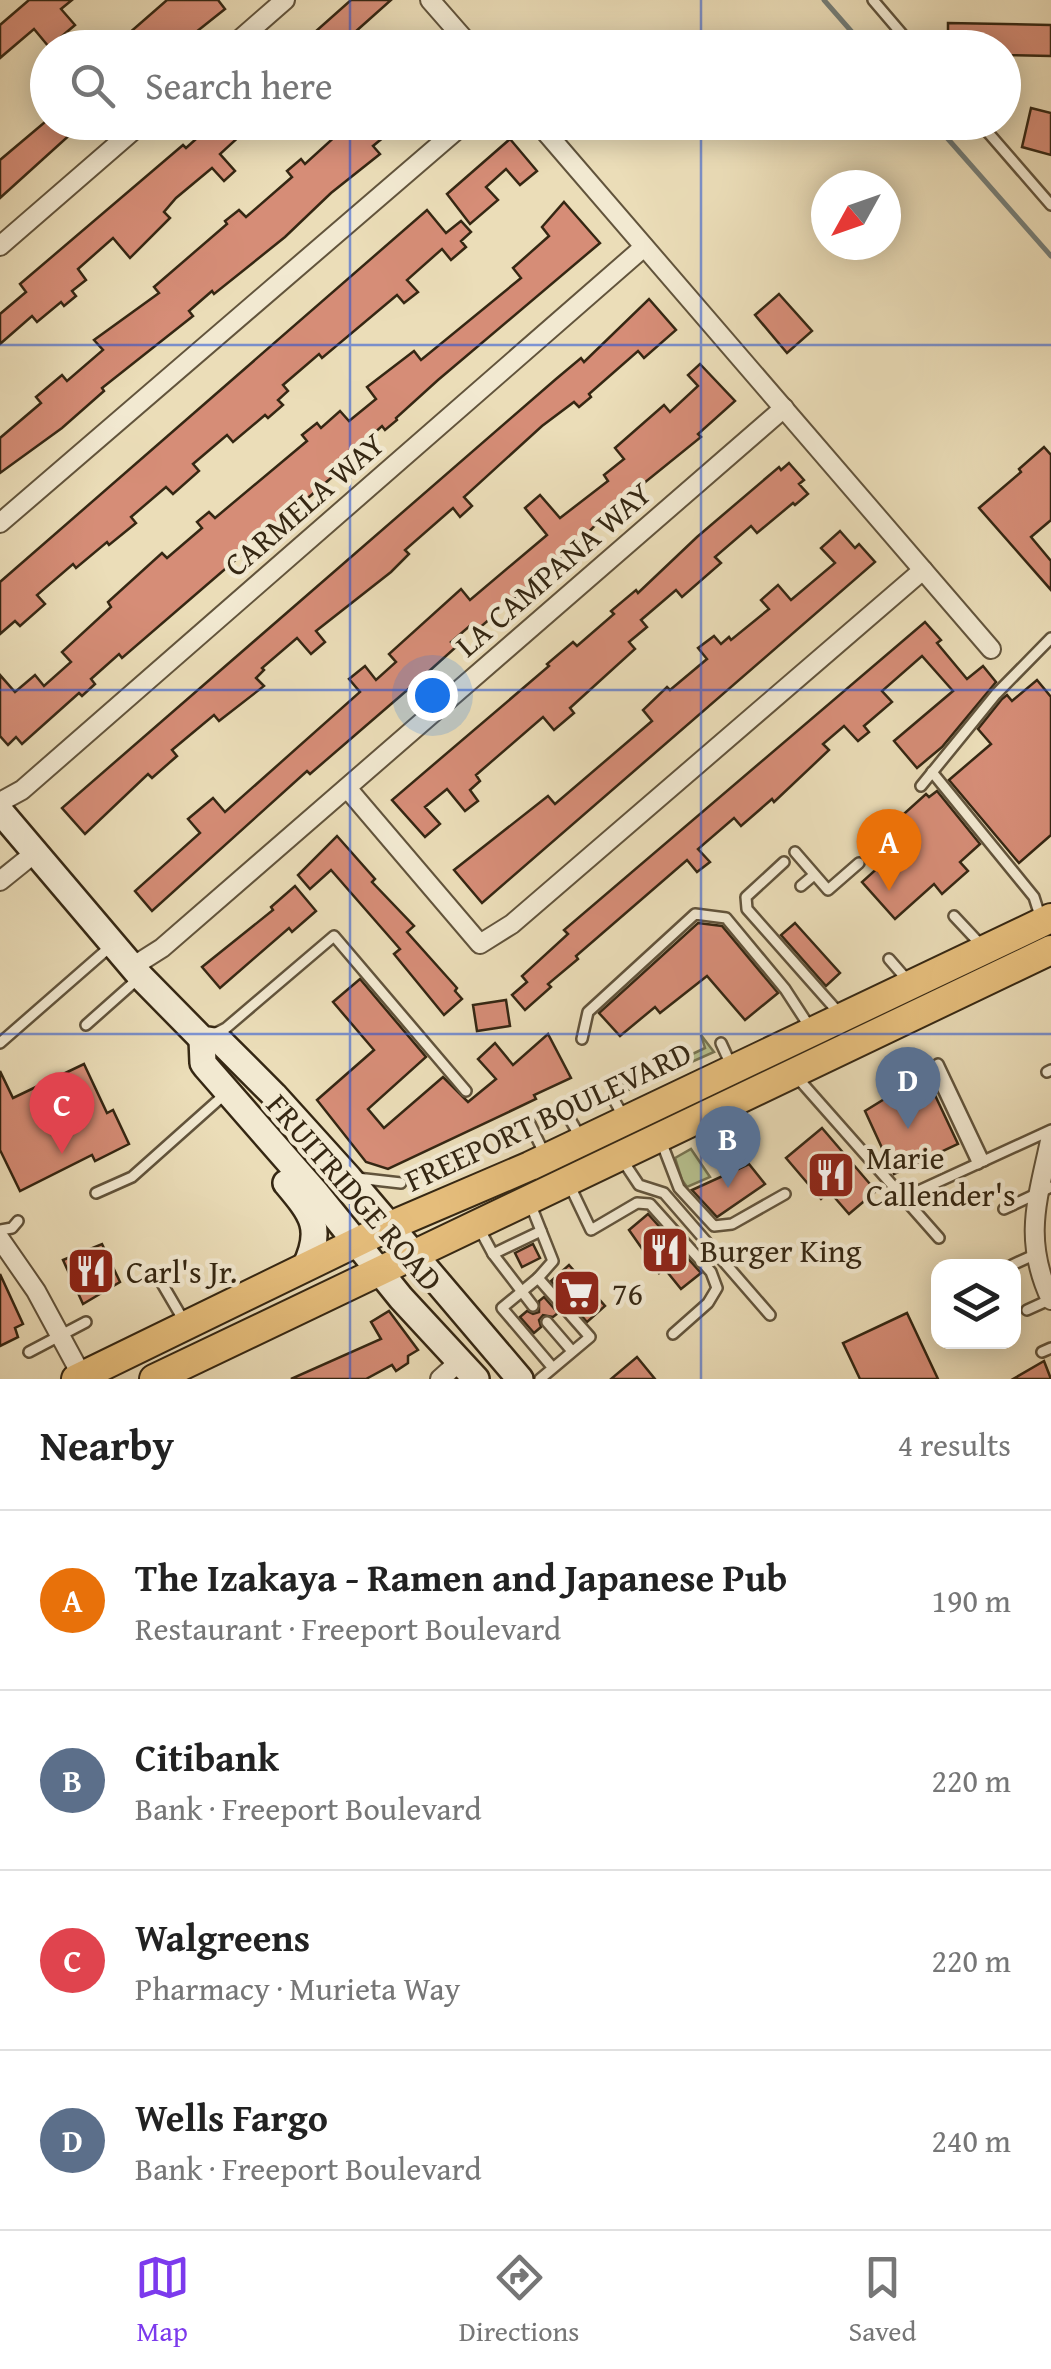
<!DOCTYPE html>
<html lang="en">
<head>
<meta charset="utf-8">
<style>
  body { margin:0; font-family:"Gentium Book Plus",serif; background:#f6f6f6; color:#222 }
  .controls { position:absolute; right:30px; bottom:30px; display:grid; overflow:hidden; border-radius:20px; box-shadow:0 5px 25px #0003 }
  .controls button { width:90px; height:90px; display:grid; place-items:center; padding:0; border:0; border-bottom:2px solid #e0e0e0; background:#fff; color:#222; font:50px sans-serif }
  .compass { position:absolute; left:811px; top:170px; width:90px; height:90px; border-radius:50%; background:#fff; box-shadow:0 5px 25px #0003; rotate:230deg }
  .you { position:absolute; left:432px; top:695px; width:35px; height:35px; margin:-25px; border:8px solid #fff; border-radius:50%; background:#1a73e8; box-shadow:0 0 0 15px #1a73e833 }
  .badge { display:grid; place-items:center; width:65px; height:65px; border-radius:50%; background:#7c3aed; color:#fff; font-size:32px; font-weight:700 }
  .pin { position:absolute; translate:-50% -82px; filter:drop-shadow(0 2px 5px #0008) }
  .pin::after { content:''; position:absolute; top:52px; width:35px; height:30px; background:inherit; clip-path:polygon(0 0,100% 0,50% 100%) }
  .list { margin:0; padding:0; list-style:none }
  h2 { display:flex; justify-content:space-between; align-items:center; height:130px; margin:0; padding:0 40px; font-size:42px }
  h2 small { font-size:32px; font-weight:400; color:#767676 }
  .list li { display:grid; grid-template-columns:65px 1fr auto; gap:30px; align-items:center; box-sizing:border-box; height:180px; padding:0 40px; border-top:2px solid #e0e0e0 }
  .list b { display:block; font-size:38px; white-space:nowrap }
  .list p { margin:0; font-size:32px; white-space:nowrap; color:#767676 }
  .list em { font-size:32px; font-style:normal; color:#767676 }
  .icon { flex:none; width:55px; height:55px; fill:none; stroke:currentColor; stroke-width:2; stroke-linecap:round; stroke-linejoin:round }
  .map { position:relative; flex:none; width:1051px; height:1379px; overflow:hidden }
  .search { position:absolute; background:#fff; box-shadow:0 5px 25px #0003; left:30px; right:30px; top:30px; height:110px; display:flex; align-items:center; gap:25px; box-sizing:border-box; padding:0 35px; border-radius:55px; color:#767676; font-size:38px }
  .sheet { height:850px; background:#fff }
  nav { display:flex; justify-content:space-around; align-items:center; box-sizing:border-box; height:140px; border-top:2px solid #e0e0e0; background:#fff; font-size:28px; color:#767676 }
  nav a { display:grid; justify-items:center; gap:5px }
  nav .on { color:#7c3aed }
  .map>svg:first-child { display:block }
</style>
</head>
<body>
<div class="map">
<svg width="1051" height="1379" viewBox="0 0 1051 1379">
  <rect width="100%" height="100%" fill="#ebddb8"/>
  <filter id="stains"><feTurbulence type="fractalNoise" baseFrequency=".002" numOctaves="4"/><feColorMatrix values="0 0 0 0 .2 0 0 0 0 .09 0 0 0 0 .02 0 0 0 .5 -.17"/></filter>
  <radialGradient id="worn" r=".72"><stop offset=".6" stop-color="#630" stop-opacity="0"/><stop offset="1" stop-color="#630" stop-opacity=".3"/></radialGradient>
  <!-- green -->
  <g fill="#b7c18f" stroke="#767451" stroke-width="2.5">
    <polygon points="701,1035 714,1052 624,1092 618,1075 626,1086 705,1048"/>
    <polygon points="691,1149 710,1177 687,1187 682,1180 675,1158"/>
  </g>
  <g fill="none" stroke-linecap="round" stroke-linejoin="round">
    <!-- stream -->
    <g stroke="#757e78" stroke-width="5">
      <polyline points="824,0 866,48"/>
      <polyline points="933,122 1051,256"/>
    </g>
  </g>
  <!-- building -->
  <g fill="#d68d77" stroke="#352713" stroke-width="2.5">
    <polygon points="29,0 72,0 61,9 75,25 49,47 34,29 0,58 0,25"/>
    <polygon points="167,0 218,0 225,9 176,48 112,48"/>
    <polygon points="351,0 391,0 354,33 366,48 297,48"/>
    <polygon points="948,23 1051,25 1051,56 1004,55 1004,48 948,48"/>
    <polygon points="1031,108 1051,113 1051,155 1022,147"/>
    <polygon points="45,122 84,122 0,198 0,160"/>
    <polygon points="215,122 255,122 220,154 235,171 224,181 212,168 176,198 164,212 170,218 130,258 113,238 78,269 86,280 72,291 76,296 64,306 61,302 37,322 32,316 0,344 0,314 26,292 20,284 183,145 186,148"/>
    <polygon points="351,122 402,122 373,146 380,154 331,193 285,237 214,294 212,291 189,311 193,316 102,388 104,391 62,428 0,473 0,438 41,403 36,397 62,375 67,381 103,350 94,340 159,293 154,287 227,224 225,221 239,210 246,217 292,177 287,171 301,159 305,164"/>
    <polygon points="510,139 537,171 520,185 506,169 486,187 498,200 470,224 447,194"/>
    <polygon points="564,202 600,243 438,380 396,418 397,420 385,430 382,426 335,468 338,472 272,529 269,525 243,547 246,551 122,658 119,654 91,679 95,684 82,696 79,693 22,744 16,737 8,745 0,736 0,675 15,692 35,675 44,686 71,662 62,652 111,607 108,602 162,553 167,558 202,528 197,522 209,512 215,518 307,441 302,435 317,423 321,428 340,411 349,421 376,399 367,387 414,351 421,360 521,278 513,268 549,236 542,227"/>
    <polygon points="427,210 446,233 461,221 471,232 461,241 466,247 451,260 442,249 407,280 418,292 404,303 397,295 322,358 319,354 283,385 288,391 278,400 283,405 268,418 265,415 233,442 227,435 193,464 199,471 173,494 166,487 131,517 136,523 109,545 107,542 76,568 73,564 37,595 45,604 20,626 15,621 0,634 0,582"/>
    <polygon points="779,294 812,331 787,353 755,315"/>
    <polygon points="649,299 676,330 644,358 638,351 589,394 591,397 579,407 574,402 542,426 464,497 472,506 460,517 453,508 405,550 409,554 391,572 316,631 325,642 311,654 297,638 262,668 264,670 256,678 264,686 219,721 214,715 172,750 177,756 152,778 148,774 85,834 62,808 556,379 581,358 584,362"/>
    <polygon points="700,364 735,401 698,434 701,437 607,513 579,542 477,630 472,624 451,642 456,647 427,673 310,774 307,771 152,911 135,891 200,833 188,819 213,798 225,812 360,692 349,679 365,666 376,680 396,662 389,654 461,589 470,600 547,535 525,508 540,495 560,518 608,481 604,475 624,459 615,448 664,405 670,412 698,386 688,375"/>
    <polygon points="1044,447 1051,455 1051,520 1031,537 1051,561 1051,590 979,508 1021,472 1019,469"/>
    <polygon points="789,463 804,480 799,484 808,494 795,505 793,503 757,533 751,526 715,557 721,563 682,597 676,590 641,620 647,627 629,642 635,649 570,708 574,713 554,730 543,717 476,775 480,781 470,790 478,801 465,811 447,789 425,807 440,824 425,837 392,800 549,666 547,664 573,642 577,646 614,614 611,611 636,590 638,593 697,537 779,467 781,470"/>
    <polygon points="840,531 855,548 859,544 875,562 482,903 454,870 548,796 555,804 652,721 643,710 667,687 670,690 707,659 698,648 714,636 721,644 729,637 731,640 769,609 761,600 778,585 791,600 835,563 821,548"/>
    <polygon points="925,622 941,640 937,643 967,679 983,666 996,682 942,747 917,768 894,741 953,691 922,656 882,691 892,702 864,726 869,732 858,741 844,726 823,744 829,750 774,802 772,799 741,826 734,818 698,849 710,862 697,872 687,860 576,956 578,959 548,984 551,987 525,1010 512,995 527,982 522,976 568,934 564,930"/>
    <polygon points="1037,680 1051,697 1051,835 1019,863 949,780 991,744 978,729 1002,699 1007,695 1012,701"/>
    <polygon points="937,791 980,844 960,862 968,871 942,894 934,884 895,919 862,882 901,847 886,830 926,794 929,797"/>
    <polygon points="337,836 375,879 372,882 414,926 407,932 457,988 455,991 462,999 444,1015 394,954 400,949 331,870 310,889 298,875"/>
    <polygon points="295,886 316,911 292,932 289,928 220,988 202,967 273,910 271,907"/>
    <polygon points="698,923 722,926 778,993 745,1020 707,976 660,1013 655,1007 620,1036 599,1013"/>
    <polygon points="795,923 840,973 826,986 781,935"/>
    <polygon points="360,979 426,1057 368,1109 384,1128 443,1077 468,1102 496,1079 478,1059 495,1043 513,1065 548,1034 571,1078 534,1095 536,1099 388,1169 366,1162 317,1100 374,1050 333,1002"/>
    <polygon points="506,1000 510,1026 477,1031 473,1005"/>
    <polygon points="84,1064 107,1113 113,1110 129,1144 95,1161 92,1155 20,1191 0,1150 0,1071 13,1098"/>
    <polygon points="925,1074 958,1144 894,1174 865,1111"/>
    <polygon points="822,1128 876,1191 849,1214 829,1191 821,1199 786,1158"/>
    <polygon points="749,1164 765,1184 717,1217 692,1190"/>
    <polygon points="648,1214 701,1273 681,1289 664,1268 659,1273 629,1230"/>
    <polygon points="102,1244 120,1282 83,1304 63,1260"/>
    <polygon points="533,1244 540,1258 522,1267 515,1253"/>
    <polygon points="569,1265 605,1306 587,1322 551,1281"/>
    <polygon points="0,1274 23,1324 15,1328 18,1337 0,1346"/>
    <polygon points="544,1297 558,1313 553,1317 543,1315 539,1320 541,1327 534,1333 520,1317 527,1311 533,1314 539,1312 539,1301"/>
    <polygon points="389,1311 418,1350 408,1356 408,1363 396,1371 392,1365 366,1379 291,1379 381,1339 371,1322"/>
    <polygon points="907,1313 938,1379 860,1379 843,1343"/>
    <polygon points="637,1357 655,1379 611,1379"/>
    <polygon points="1044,1361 1051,1379 1013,1379"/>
  </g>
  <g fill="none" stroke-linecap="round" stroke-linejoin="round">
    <!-- service casing -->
    <g stroke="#62543c" stroke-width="14">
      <g id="service">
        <polyline points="873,0 914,48"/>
        <polyline points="979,122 1051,205"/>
        <polyline points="932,772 1034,897 1041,919"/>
        <polyline points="921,786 996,694 1051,638"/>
        <polyline points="795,852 828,890 859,863"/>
        <polyline points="784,862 746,897 747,909 839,1013"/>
        <polyline points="801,886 814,875"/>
        <polyline points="954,916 983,947"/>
        <polyline points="889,959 909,982"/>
        <polyline points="86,1025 140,977"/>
        <polyline points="216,1033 226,1028 334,936 466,1091"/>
        <polyline points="582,1039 588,1012 695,914 726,918 785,989 811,1029"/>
        <polyline points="0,1043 111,946"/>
        <polyline points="721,1043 732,1067"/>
        <polyline points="938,1064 984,1161"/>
        <polyline points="932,1066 978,1164"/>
        <polyline points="1047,1072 1051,1070"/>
        <polyline points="795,1075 939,1238"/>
        <polyline points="612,1096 623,1116"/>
        <polyline points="563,1107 579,1135"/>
        <polyline points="726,1110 737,1135"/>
        <polyline points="530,1124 544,1153"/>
        <polyline points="661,1141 679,1188 714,1226 732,1224 785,1194"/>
        <polyline points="623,1161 639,1185 664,1193 770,1315"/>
        <polyline points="357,1178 401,1183"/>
        <polyline points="570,1186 591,1230 637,1203 650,1204 711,1272 717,1288 708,1303 673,1334"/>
        <polyline points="96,1193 132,1177 224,1095"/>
        <polyline points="903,1198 1051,1130"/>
        <polyline points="530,1203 553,1261 538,1278"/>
        <polyline points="1004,1209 1051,1187"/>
        <polyline points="478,1226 493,1254 533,1306"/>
        <polyline points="0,1230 12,1228 18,1221"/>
        <polyline points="493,1254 541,1231"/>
        <polyline points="1012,1265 1034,1255"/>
        <polyline points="160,1280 184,1321"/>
        <polyline points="1027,1310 1051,1299"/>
        <polyline points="547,1322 572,1351"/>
        <polyline points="29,1352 86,1322"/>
        <polyline points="1042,1352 1051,1348"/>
        <polyline points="540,1379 590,1337 538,1278 502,1308 553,1368"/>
      </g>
    </g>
    <!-- minor casing -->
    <g stroke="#62543c" stroke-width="22">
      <g id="minor">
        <polyline points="430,0 472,48"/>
        <polyline points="230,48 285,0"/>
        <polyline points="537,122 991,649"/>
        <polyline points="0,246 143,122"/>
        <polyline points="0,523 466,122"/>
        <polyline points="347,788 480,944 512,924 923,570"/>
        <polyline points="0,802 22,790 644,247"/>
        <polyline points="0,881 36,852"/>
        <polyline points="132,967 162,948 784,408"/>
        <path d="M1051,1136C1038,1199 1022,1238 1051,1300"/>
        <polyline points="0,1239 36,1291 82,1376"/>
        <polyline points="440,1379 459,1362"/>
      </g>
    </g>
    <!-- secondary casing -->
    <g stroke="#352713" stroke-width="30">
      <g id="secondary">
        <polyline points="0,811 141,977 202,1039 221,1042 274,1095 349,1178 520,1379"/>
        <polyline points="202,1039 203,1063 206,1067 317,1194 401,1298 476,1379"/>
        <path d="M286,1183C312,1214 324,1228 305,1267"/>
      </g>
    </g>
    <!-- primary casing -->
    <g stroke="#352713" stroke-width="32">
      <g id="primary">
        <polyline points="76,1379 390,1226 530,1166 1051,918"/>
        <polyline points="154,1379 1051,950"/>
      </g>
    </g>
    <!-- service -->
    <use href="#service" stroke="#f2e9d1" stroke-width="9"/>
    <!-- minor -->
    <use href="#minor" stroke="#f2e9d1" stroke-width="18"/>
    <!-- secondary -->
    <use href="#secondary" stroke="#f2e9d1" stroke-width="25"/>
    <!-- primary -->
    <use href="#primary" stroke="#e6be7c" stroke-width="28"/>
  </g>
  <!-- grid -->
  <path fill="none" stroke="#1d4ed8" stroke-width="2.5" stroke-opacity="0.55" d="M350,0V48M701,0V48M350,122V1379M701,122V1379M0,345H1051M0,690H1051M0,1034H1051"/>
  <!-- icons -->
  <defs>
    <g id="restaurant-square" transform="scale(2.5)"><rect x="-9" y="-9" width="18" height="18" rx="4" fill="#8f2418" stroke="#f2e9d1"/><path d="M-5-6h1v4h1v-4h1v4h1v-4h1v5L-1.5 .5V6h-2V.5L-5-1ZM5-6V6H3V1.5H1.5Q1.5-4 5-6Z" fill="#fff"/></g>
    <g id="supermarket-square" transform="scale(2.5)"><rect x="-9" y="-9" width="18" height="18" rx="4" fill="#8f2418" stroke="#f2e9d1"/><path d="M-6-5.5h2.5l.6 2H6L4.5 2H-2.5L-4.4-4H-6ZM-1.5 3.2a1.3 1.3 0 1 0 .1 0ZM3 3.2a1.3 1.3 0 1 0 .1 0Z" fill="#fff"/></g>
  </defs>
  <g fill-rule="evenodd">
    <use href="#restaurant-square" x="831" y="1175"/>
    <use href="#restaurant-square" x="665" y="1250"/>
    <use href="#restaurant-square" x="91" y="1271"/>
    <use href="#supermarket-square" x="577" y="1293"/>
  </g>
  <g text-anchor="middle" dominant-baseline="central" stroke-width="9" stroke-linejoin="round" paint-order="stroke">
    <!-- street labels -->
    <g font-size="32" fill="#352713" stroke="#f2e9d1">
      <text transform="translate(304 504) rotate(-41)">CARMELA WAY</text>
      <text transform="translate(553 569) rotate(-41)">LA CAMPANA WAY</text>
      <text transform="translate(548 1116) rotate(-25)">FREEPORT BOULEVARD</text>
      <text transform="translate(355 1192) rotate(49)">FRUITRIDGE ROAD</text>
    </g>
    <!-- poi labels -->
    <g font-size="32" fill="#352713" stroke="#f2e9d1" text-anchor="start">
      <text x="866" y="1157">Marie<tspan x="866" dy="37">Callender's</tspan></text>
      <text x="700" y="1250">Burger King</text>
      <text x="126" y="1271">Carl's Jr.</text>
      <text x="612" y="1293">76</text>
    </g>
  </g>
  <rect width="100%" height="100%" filter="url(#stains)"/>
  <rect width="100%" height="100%" fill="url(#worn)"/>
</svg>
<div class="controls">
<button><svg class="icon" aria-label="layers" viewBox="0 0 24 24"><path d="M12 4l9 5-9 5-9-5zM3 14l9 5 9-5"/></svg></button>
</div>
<svg class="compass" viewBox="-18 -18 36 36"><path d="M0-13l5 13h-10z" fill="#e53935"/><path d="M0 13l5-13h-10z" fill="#767676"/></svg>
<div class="you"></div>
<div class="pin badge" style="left:889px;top:891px;background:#e8710a">A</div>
<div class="pin badge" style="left:728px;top:1188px;background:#5c6f8a">B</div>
<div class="pin badge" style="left:62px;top:1154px;background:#e0444e">C</div>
<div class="pin badge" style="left:908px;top:1129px;background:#5c6f8a">D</div>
<div class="search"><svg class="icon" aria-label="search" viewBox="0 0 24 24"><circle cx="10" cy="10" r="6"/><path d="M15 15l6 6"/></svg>Search here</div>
</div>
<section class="sheet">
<h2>Nearby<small>4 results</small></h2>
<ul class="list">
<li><span class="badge" style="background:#e8710a">A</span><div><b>The Izakaya - Ramen and Japanese Pub</b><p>Restaurant · Freeport Boulevard</p></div><em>190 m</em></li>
<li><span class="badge" style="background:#5c6f8a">B</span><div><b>Citibank</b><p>Bank · Freeport Boulevard</p></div><em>220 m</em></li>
<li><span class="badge" style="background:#e0444e">C</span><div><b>Walgreens</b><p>Pharmacy · Murieta Way</p></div><em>220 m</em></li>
<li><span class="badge" style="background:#5c6f8a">D</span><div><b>Wells Fargo</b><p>Bank · Freeport Boulevard</p></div><em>240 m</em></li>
</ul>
</section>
<nav>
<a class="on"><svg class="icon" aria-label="map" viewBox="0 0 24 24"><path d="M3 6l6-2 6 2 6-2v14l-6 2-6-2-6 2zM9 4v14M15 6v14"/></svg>Map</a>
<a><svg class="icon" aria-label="directions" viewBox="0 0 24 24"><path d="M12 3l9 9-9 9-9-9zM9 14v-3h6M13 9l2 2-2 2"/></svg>Directions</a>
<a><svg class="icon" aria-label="saved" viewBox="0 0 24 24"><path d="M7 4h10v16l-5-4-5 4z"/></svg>Saved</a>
</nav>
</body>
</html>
